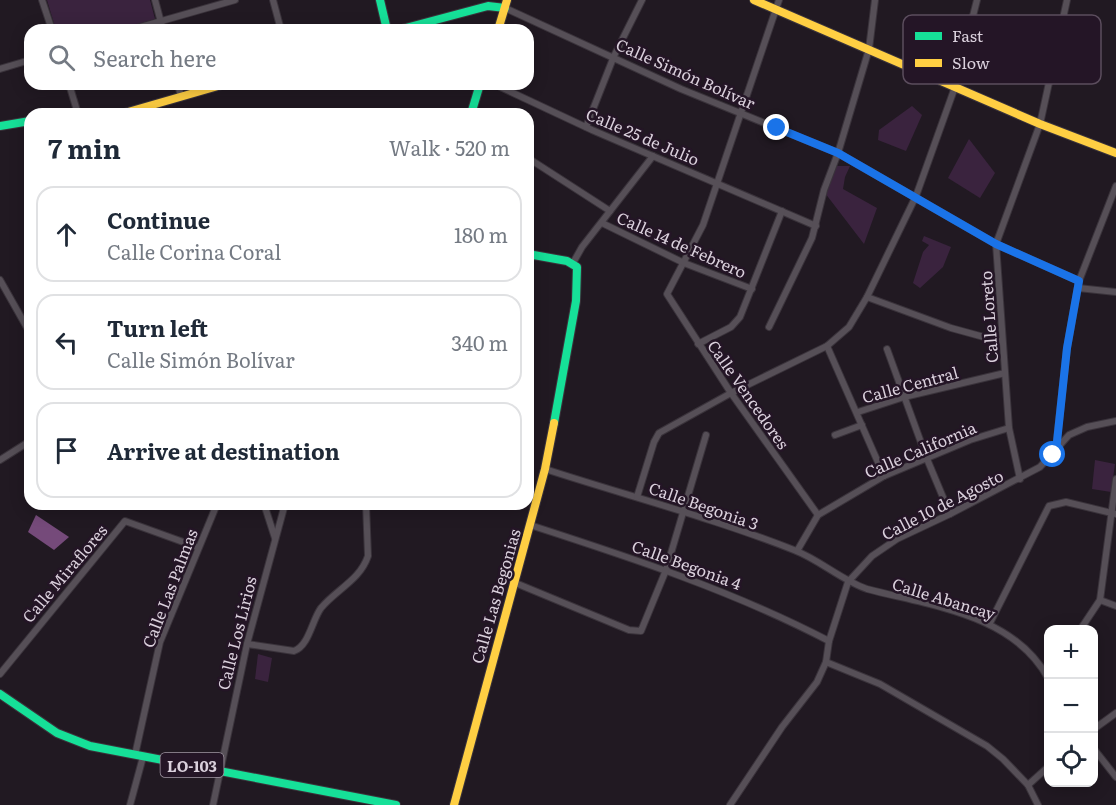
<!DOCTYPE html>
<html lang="en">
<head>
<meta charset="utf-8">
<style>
  body { margin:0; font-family:Literata,serif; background:#f6f6f7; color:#1f2937 }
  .controls { position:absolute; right:18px; bottom:18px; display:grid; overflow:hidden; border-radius:12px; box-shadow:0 3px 15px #0003 }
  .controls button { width:54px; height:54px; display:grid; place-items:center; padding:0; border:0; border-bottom:2px solid #e0e1e3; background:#fff; color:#1f2937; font:30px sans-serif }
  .stop { position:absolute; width:18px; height:18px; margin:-14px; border:4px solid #1a73e8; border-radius:50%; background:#fff }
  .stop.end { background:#1a73e8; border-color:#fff; box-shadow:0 2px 6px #0008 }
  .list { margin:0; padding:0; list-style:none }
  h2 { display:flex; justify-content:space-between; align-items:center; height:78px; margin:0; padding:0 24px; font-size:26px }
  h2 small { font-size:20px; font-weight:400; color:#747a83 }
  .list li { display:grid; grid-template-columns:39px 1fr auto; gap:18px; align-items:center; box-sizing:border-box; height:96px; margin:0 12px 12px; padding:0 12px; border:2px solid #e0e1e3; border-radius:18px }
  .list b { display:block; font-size:22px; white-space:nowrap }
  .list p { margin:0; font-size:20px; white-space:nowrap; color:#747a83 }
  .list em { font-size:20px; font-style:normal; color:#747a83 }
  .icon { flex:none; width:33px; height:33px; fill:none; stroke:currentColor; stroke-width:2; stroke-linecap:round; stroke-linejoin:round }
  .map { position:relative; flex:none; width:1116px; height:805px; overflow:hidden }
  .search { position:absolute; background:#fff; box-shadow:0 3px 15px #0003; left:24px; top:24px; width:510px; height:66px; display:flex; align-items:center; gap:15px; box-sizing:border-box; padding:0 21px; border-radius:18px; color:#747a83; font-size:22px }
  .panel { position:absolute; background:#fff; box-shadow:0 3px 15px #0003; left:24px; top:108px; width:510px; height:402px; border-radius:18px }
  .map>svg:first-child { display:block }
</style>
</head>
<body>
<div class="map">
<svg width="1116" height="805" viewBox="0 0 1116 805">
  <rect width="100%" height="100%" fill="#211922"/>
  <!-- green -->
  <g fill="#3a233e">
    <polygon points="47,0 150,0 155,19 118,30 56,30"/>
    <polygon points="912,106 922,115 906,151 878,140 879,130"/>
    <polygon points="969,139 995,173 980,198 948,178"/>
    <polygon points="837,166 850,166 845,177 843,189 877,208 864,244 825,193"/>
    <polygon points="924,236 951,247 943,267 920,288 913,283 923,252 929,245 922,241"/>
    <polygon points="1095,460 1115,464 1111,492 1092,489"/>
    <polygon points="258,654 272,658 268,682 255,679"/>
  </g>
  <!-- water -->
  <polygon fill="#754a7a" points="36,515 69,537 54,550 28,532"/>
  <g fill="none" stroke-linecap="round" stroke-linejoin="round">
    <!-- street casing -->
    <g stroke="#3a333b" stroke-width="8">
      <g id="street">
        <polyline points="42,0 52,30"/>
        <polyline points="155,0 163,30"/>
        <polyline points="273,0 281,30"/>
        <polyline points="779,0 703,225 667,294 731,393 818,515"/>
        <polyline points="505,8 681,89 838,153 996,244 1079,281"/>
        <polyline points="130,30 235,0"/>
        <polyline points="0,69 30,60"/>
        <polyline points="69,84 78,114"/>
        <polyline points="178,84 181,97"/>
        <polyline points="494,84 592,130 816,226"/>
        <polyline points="586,127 614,56 642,0"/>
        <polyline points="528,158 610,211"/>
        <polyline points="602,223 684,263 752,289"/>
        <polyline points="573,263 582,247 653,156"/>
        <polyline points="0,280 30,333"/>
        <polyline points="1078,288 1116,292"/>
        <polyline points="867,297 951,328 1002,342"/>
        <polyline points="769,327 812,238 824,190 838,153 869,49 875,0"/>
        <polyline points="698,344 731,327 740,317 782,211"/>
        <polyline points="827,346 884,476"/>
        <polyline points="887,349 927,459 950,514"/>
        <polyline points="858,412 904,397 1005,373"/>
        <polyline points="835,435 862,425"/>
        <polyline points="1056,449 1067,348 1079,281 1116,186"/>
        <polyline points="0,460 30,441"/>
        <path d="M545,469C628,496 713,518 794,550C820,560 841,580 867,589C931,606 1013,614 1048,678"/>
        <polyline points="1020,479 1009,428 996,244 1040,124 1067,0"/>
        <polyline points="637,497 654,442 659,433 731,393 827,346 849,327 867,297 916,196 955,87 977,0"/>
        <polyline points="264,504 275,538"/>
        <path d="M530,525C632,558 733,591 829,641"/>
        <polyline points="797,551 818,515 884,476 970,440 1009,428"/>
        <polyline points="513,582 629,630 641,631 666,570 706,435"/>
        <polyline points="1100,600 1116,606"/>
        <polyline points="990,623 1049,506 1066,502 1116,514"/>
        <polyline points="1080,630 1100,600 1116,479"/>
        <path d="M247,644L294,651C309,646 312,620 321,608C337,589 360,580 368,556L366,504"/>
        <polyline points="826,662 880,684 987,746 1003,759 1028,785 1038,805"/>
        <polyline points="0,674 125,521 197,547"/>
        <polyline points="1094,729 1116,713"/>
        <polyline points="1094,749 1116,777"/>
        <polyline points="135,755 160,642 217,504"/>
        <polyline points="1028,785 1048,767"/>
        <polyline points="130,805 143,757"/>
        <polyline points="213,805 247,644 285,504"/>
        <polyline points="730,805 782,727 817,682 826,662 829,641 848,582 872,556 897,539 950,514 1040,467 1069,435 1087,427 1116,421"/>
      </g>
    </g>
    <!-- fast casing -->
    <g stroke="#3a333b" stroke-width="10">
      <g id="fast">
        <polyline points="380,0 387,30"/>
        <polyline points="398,30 488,6 505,8"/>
        <polyline points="471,114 480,84"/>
        <polyline points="0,126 30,121"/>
        <polyline points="528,254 567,261 577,267 576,301 554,423"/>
        <polyline points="0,694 57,733 90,746 396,805"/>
      </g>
    </g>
    <!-- slow casing -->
    <g stroke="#3a333b" stroke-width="10">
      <g id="slow">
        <polyline points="754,0 1040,124 1116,153"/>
        <polyline points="498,30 507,0"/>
        <polyline points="121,114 225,84"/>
        <polyline points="454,805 545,469 554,423"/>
      </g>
    </g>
    <!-- street -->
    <use href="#street" stroke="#564f57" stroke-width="6"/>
    <!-- fast -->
    <use href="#fast" stroke="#16e098" stroke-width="8"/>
    <!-- slow -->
    <use href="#slow" stroke="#ffcf43" stroke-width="8"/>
  </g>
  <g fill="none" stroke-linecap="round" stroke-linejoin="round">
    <!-- route -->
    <polyline stroke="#1a73e8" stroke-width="8" points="777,128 838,153 996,244 1079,281 1067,348 1056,451 1053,455"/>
  </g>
  <g text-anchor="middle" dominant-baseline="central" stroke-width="5" stroke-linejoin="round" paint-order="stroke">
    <!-- shield labels -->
    <rect fill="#241526" stroke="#a398a5" stroke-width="1.5" x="160.5" y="753" width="63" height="24" rx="4.5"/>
    <g font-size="15" font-weight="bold" fill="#dad0dc">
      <text x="192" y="765">LO-103</text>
    </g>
    <!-- street labels -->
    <g font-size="16" fill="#dad0dc" stroke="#241526">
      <text transform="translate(686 73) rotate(24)">Calle Simón Bolívar</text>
      <text transform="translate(643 136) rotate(23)">Calle 25 de Julio</text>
      <text transform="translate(682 244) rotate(24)">Calle 14 de Febrero</text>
      <text transform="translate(988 317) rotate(-94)">Calle Loreto</text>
      <text transform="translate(910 384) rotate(-15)">Calle Central</text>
      <text transform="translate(749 394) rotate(55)">Calle Vencedores</text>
      <text transform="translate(920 449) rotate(-23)">Calle California</text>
      <text transform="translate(942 504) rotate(-27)">Calle 10 de Agosto</text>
      <text transform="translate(704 505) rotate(19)">Calle Begonia 3</text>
      <text transform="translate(687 564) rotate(20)">Calle Begonia 4</text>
      <text transform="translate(64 573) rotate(-50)">Calle Miraflores</text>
      <text transform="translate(169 588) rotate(-69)">Calle Las Palmas</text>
      <text transform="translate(495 596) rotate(-74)">Calle Las Begonias</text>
      <text transform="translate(944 598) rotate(17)">Calle Abancay</text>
      <text transform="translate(236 633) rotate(-76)">Calle Los Lirios</text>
    </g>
  </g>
  <!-- legend -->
  <rect x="903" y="15" width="198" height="69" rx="9" fill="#241526" stroke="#5b4d5d" stroke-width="1.5"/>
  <rect x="915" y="32" width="27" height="8" fill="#16e098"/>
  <rect x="915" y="59" width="27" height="8" fill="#ffcf43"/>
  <g font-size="16" fill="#dad0dc">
    <text x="952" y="42">Fast</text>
    <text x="952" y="69">Slow</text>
  </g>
</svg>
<div class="controls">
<button>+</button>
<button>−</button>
<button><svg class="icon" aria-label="locate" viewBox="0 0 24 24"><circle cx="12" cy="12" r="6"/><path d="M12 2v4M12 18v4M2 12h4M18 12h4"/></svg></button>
</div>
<div class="stop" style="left:1053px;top:455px"></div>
<div class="stop end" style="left:777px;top:128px"></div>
<div class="search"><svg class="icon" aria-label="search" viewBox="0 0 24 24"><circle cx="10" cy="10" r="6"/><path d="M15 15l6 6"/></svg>Search here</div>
<section class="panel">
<h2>7 min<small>Walk · 520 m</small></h2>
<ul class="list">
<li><svg class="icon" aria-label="ahead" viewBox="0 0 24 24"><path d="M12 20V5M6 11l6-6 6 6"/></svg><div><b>Continue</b><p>Calle Corina Coral</p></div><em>180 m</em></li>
<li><svg class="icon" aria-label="left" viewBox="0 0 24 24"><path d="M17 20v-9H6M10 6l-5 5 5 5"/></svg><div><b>Turn left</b><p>Calle Simón Bolívar</p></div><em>340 m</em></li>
<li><svg class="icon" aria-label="arrive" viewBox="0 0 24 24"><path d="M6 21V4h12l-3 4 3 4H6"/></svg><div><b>Arrive at destination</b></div></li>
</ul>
</section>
</div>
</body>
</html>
